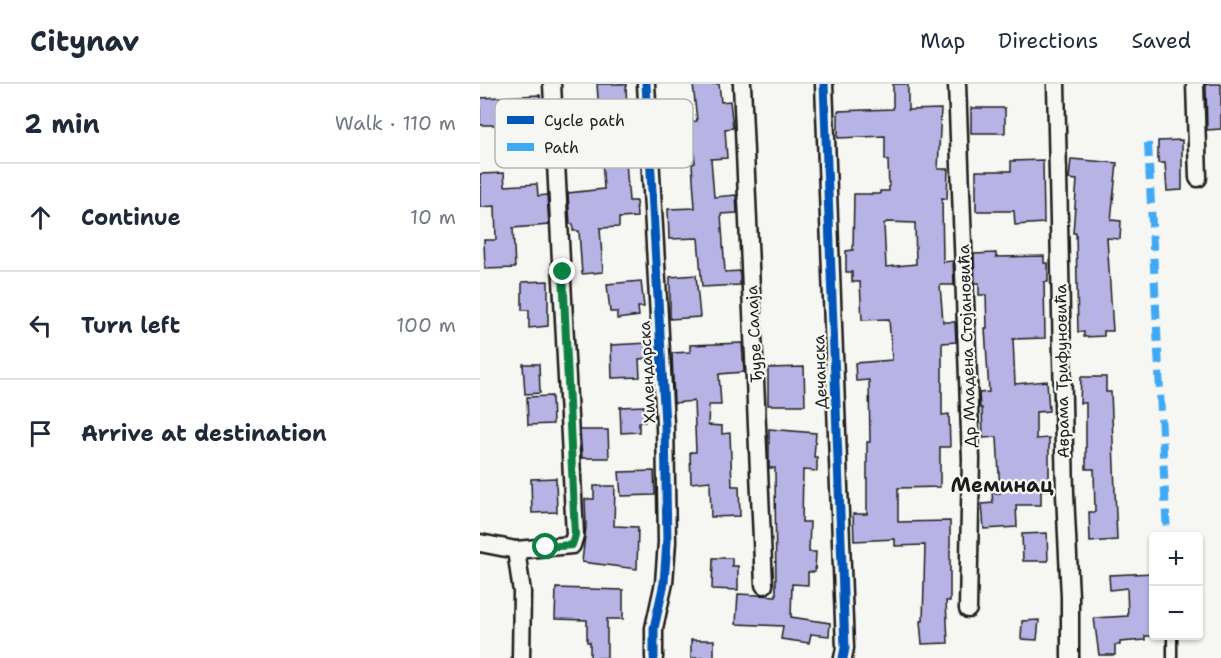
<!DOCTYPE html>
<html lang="en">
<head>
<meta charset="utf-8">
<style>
  body { margin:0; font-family:"Shantell Sans",sans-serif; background:#f6f6f7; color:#1f2937 }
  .controls { position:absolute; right:18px; bottom:18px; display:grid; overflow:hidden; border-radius:6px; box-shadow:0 2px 4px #0004 }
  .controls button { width:54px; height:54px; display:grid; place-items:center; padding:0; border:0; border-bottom:2px solid #e0e1e3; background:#fff; color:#1f2937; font:30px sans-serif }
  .stop { position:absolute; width:18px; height:18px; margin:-14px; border:4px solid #0b8043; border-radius:50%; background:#fff }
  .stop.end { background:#0b8043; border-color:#fff; box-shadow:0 2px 6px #0008 }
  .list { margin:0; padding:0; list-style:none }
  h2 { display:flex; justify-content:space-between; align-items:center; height:78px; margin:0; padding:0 24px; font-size:26px }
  h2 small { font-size:20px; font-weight:400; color:#747a83 }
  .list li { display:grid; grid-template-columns:39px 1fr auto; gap:18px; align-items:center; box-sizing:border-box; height:108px; padding:0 24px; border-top:2px solid #e0e1e3 }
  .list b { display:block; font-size:22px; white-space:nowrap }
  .list em { font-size:20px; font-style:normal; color:#747a83 }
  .icon { flex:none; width:33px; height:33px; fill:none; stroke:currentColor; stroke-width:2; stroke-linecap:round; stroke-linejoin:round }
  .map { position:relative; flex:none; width:741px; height:574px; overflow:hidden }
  header { display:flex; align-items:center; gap:36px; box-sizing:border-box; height:84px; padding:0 30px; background:#fff; border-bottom:2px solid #e0e1e3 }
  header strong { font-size:28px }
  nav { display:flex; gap:33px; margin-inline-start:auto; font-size:21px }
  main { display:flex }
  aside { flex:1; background:#fff }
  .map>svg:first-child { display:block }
</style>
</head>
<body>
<header>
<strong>Citynav</strong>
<nav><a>Map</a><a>Directions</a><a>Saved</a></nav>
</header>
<main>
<aside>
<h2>2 min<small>Walk · 110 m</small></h2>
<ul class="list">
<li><svg class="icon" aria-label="ahead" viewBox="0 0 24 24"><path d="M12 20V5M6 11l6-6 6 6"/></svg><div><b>Continue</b></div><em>10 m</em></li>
<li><svg class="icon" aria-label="left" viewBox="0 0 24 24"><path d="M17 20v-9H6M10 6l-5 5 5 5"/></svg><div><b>Turn left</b></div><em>100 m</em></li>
<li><svg class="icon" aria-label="arrive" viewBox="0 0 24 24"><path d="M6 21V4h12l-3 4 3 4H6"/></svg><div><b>Arrive at destination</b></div></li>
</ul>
</aside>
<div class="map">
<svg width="741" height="574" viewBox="0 0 741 574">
  <rect width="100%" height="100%" fill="#f6f6f2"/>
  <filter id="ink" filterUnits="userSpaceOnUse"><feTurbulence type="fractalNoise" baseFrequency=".0167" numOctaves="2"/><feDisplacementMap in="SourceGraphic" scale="12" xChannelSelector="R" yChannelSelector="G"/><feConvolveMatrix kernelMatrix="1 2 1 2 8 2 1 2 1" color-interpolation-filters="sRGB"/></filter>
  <g filter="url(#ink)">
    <!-- building -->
    <g fill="#b8b3e5" stroke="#1c1c1c" stroke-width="1.5" fill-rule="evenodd">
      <polygon points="117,0 146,0 148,63 145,64 149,117 156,117 157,133 139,134 139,143 120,144 123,188 102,190 99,147 93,147 93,140 90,140 88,109 124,105"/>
      <polygon points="213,0 239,0 241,18 250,17 253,44 245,45 247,74 231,75 234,113 256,111 257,129 241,130 245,188 260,187 260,201 222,203 218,154 189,155 188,125 215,124 212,80 215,79 211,38 217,37"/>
      <path d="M413,0H428V26L461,25L458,85H468L467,115L462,114L463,178L473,177L474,201H460L463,238H475L476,258L462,259V331L469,330L470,363H460V403L418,404V438L470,437V517H466L468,559L442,560L440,537H443L445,461L415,462V455L374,457L373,430H387V358H390L389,296L376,297L375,279L412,276L409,235L382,236L380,198H372V188H366V167L373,166L374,110H400V107H409L408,76L405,75V52L358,54V27L413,25ZM407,138L435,139L436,180L406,183L404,140Z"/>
      <polygon points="726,0 741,0 741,45 727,46"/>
      <polygon points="60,11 62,35 54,36 54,41 0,41 0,14"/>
      <rect x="491" y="24" width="34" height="25"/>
      <polygon points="702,56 702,106 687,107 685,79 678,79 678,57"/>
      <polygon points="591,75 637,79 631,136 641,137 640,155 627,154 633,247 624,247 624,252 604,253 604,248 598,248 596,149 593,149 597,96 589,95"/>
      <polygon points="563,76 564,139 535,141 534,127 496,127 496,87 531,87 531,77"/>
      <polygon points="24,89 25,102 57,100 58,112 67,111 69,141 33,144 35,184 5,185 4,156 16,156 15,122 0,123 0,90"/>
      <polygon points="516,169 516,173 564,172 564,179 568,179 568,198 564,198 565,254 533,255 535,300 567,297 569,327 556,328 556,355 569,354 569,406 561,406 561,421 536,421 537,443 504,445 502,420 513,419 512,409 520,409 517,353 503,354 502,324 500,324 499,309 509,308 505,244 507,244 506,211 499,211 499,199 495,199 494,170"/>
      <polygon points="216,191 220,233 190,235 190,193"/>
      <polygon points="68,197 68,242 49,244 49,226 42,226 42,198"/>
      <polygon points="161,197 164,223 158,223 159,232 137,235 137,228 130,228 127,200"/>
      <polygon points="169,259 169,274 159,275 160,293 132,294 131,261"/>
      <polygon points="262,259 264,288 239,290 241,321 229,321 228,341 242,342 242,350 250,349 252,402 259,402 260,432 231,433 230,397 211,399 210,368 216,368 214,317 194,319 192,269 210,268 210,261"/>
      <polygon points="43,280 59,280 60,309 45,310"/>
      <polygon points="324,283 325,321 288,321 288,284"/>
      <polygon points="601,293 626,293 626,308 631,308 637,456 610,458 609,428 615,428 614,385 606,385 606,319 600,319"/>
      <polygon points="72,312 73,340 48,341 47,313"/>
      <polygon points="164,322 165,338 159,338 159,348 141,349 140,323"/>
      <polygon points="289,345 336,349 334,373 337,373 337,387 323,386 322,438 330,438 329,468 336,468 335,488 328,488 328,501 312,500 311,533 350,539 349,552 331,550 329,559 301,555 303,542 256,540 258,510 296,512 295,384 289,384"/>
      <polygon points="100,346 128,346 129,374 102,374"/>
      <polygon points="174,387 175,411 141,412 139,388"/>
      <polygon points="76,394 77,428 52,429 51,395"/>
      <polygon points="114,402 135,402 134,442 158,443 157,485 102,478 106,443 105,415 114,415"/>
      <polygon points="567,449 568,477 543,477 542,450"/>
      <polygon points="233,474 252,474 252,482 258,482 258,506 232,505"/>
      <polygon points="674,489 674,552 665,552 665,556 640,558 640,561 635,561 635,571 619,571 614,534 648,532 647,504 630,506 629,491"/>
      <polygon points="76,504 143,506 143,535 127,535 127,574 110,574 110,558 107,558 107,536 75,535"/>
      <polygon points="559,536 557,556 541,555 542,537"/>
      <rect x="211" y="556" width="23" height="18"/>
    </g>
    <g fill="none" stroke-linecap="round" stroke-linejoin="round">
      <!-- service casing -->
      <g stroke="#1c1c1c" stroke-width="13">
        <polyline id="service" points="692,552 692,574"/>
      </g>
      <!-- minor casing -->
      <g stroke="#1c1c1c" stroke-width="21">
        <g id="minor">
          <polyline points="166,0 185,340 187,458 184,499 174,544 174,574"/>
          <polyline points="262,0 284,501"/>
          <polyline points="344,0 365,564 363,574"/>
          <polyline points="477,0 491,375 488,525"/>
          <polyline points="576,0 585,410 590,513 590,574"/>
          <polyline points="715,0 718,94"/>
          <polyline points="0,459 36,466 92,461 95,451 72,0"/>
          <polyline points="36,466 42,508 41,574"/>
        </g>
      </g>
      <!-- service -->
      <use href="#service" stroke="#f6f6f2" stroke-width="8"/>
      <!-- minor -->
      <use href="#minor" stroke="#f6f6f2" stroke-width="16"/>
      <!-- quiet -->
      <polyline stroke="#3fa9f5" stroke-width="8" stroke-dasharray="15 8" stroke-linecap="butt" points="668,59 687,452"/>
      <!-- cycleway casing -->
      <g stroke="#f6f6f2" stroke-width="13">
        <g id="cycleway">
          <polyline points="166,0 185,340 187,458 184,499 174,544 174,574"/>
          <polyline points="344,0 365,564 363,574"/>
        </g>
      </g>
      <!-- cycleway -->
      <use href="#cycleway" stroke="#0057b8" stroke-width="9"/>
    </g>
  </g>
  <g fill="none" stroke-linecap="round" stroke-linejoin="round" filter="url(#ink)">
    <!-- route -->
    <polyline stroke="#0b8043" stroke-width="8" points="66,463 92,461 95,451 83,188"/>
  </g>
  <g text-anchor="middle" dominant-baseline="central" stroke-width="4.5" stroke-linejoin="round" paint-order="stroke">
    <!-- street labels -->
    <g font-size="16" fill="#1c1c1c" stroke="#f6f6f2">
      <text transform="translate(274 250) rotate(-93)">Ђуре Салаја</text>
      <text transform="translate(487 262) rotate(-92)">Др Младена Стојановића</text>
      <text transform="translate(582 287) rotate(-91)">Аврама Трифуновића</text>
      <text transform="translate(167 288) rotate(-93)">Хилендарска</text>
      <text transform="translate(340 288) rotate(-92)">Дечанска</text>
    </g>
    <!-- quarter labels -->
    <g font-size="20" font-weight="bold" fill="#1c1c1c" stroke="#f6f6f2">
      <text x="522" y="401">Меминац</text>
    </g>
  </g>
  <!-- legend -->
  <rect x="15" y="15" width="198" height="69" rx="9" fill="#f6f6f2" stroke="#b5b5b2" stroke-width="1.5"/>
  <rect x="27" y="32" width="27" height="8" fill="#0057b8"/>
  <rect x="27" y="59" width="27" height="8" fill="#3fa9f5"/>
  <g font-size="16" fill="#1c1c1c">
    <text x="64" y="42">Cycle path</text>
    <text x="64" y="69">Path</text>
  </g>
</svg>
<div class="controls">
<button>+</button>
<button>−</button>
</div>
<div class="stop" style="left:66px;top:463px"></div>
<div class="stop end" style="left:83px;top:188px"></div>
</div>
</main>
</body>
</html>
